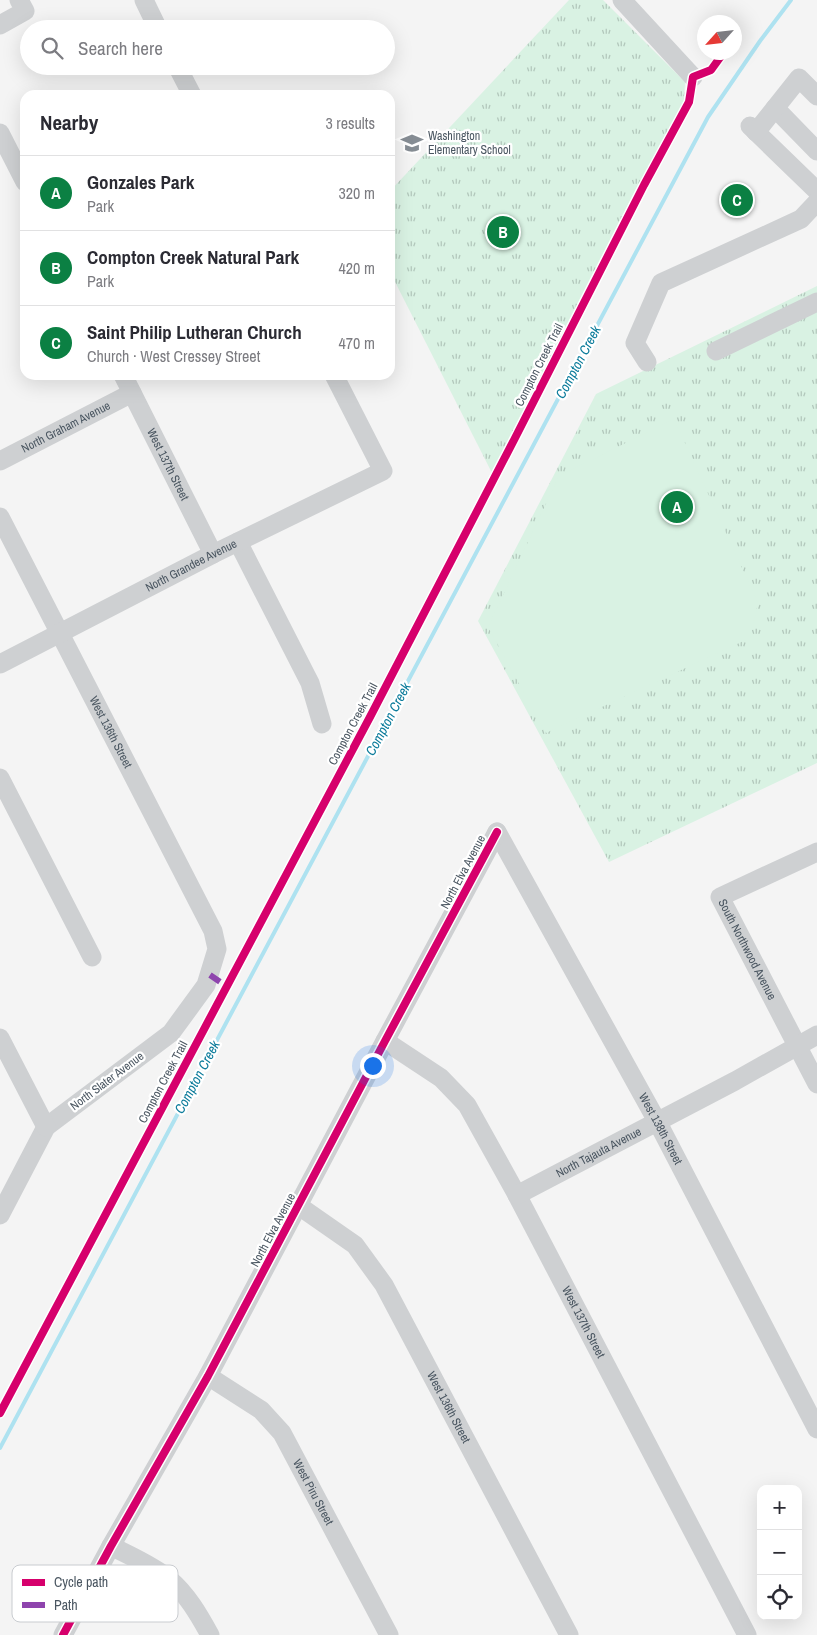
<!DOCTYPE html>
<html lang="en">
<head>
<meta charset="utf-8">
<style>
  body { margin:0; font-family:"Archivo Narrow",sans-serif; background:#f2f2f3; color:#2b2b33 }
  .controls { position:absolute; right:15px; bottom:15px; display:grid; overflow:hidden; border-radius:10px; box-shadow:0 5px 20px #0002 }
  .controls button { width:45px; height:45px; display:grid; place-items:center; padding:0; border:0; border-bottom:1px solid #e1e1e2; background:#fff; color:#2b2b33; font:25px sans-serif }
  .compass { position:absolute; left:697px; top:15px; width:45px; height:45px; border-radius:50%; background:#fff; box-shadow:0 5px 20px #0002; rotate:243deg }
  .you { position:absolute; left:372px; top:1065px; width:18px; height:18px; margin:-12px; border:4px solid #fff; border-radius:50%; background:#1a73e8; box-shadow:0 0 0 8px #1a73e833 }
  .badge { display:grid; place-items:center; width:32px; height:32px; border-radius:50%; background:#0b8043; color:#fff; font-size:16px; font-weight:700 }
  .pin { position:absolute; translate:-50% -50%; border:2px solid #fff; box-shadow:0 1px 5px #0006 }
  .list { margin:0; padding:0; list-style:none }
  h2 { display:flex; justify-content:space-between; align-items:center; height:65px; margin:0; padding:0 20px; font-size:21px }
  h2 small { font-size:16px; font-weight:400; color:#7c7c81 }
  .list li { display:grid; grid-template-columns:32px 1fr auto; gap:15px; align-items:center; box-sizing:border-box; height:75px; padding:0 20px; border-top:1px solid #e1e1e2 }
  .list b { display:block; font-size:19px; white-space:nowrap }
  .list p { margin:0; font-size:16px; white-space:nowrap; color:#7c7c81 }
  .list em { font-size:16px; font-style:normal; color:#7c7c81 }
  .icon { flex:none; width:28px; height:28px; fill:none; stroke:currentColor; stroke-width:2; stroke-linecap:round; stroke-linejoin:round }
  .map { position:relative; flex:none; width:817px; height:1635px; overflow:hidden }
  .search { position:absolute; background:#fff; box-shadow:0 5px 20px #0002; left:20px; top:20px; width:375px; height:55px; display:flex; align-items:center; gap:12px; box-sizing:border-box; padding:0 18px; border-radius:28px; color:#7c7c81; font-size:19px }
  .panel { position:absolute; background:#fff; box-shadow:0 5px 20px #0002; left:20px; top:90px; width:375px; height:290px; border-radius:15px }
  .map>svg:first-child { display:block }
</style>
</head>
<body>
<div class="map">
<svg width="817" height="1635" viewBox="0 0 817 1635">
  <defs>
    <pattern id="park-tufts" width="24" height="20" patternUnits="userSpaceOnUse" patternTransform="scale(1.25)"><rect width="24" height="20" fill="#d9f2e3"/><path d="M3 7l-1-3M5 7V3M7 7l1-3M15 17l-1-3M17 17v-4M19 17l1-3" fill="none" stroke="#b2c7bb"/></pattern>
  </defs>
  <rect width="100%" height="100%" fill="#f4f4f4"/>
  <!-- park -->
  <g fill="url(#park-tufts)">
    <polygon points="569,0 603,0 685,82 684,102 492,473 390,272 390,191"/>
    <polygon points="817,286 817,763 609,862 478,621 596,394"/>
  </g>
  <!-- pitch -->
  <polygon fill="#d9f2e3" points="674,419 758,603 750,638 546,733 488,627 559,476"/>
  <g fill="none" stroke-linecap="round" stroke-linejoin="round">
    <!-- stream -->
    <polyline stroke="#aee2f0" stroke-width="4" points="0,1448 708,117 760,41 791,0"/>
    <!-- minor -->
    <g stroke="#ced0d2" stroke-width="19">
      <polyline points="144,0 158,29"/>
      <polyline points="622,0 693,77"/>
      <polyline points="0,25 25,11 19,0"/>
      <polyline points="177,66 192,95"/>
      <polyline points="775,108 817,151"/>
      <polyline points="750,126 817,191"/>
      <polyline points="756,132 799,78 817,96"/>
      <polyline points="0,133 25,182"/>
      <polyline points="716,351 817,302"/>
      <polyline points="647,362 635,343 661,283 801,219 817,202"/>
      <path id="s1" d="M123,375L213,554"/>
      <path id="s2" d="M0,461L132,393"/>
      <path id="s3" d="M0,517L213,931L217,949L206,985L171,1033L46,1127L0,1215"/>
      <polyline points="238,542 310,683 322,724"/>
      <path id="s4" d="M0,664L213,554L383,471L334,375"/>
      <polyline points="0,778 92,957"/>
      <path id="s5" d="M497,832L658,1123L817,1429"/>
      <path id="s6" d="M817,852L720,897L817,1084"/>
      <polyline points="0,1038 46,1127"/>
      <path id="s7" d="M385,1041L441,1078L467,1105L517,1195L747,1635"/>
      <path id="s8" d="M517,1195L735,1081L817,1035"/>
      <path id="s9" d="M299,1206L355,1245L384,1285L569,1635"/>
      <path id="s10" d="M208,1376L261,1410L282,1433L389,1635"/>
      <path d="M111,1546C130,1556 152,1565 169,1579C187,1594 199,1615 210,1635"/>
      <polyline points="63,1635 111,1546 208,1376 385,1041 497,832"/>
    </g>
    <!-- quiet -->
    <polyline stroke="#8e44ad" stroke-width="6" stroke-dasharray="12 6" stroke-linecap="butt" points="210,975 226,986"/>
    <!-- cycleway casing -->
    <g stroke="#fff" stroke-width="11">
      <g id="cycleway">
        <polyline points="0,1413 370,717 514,440 644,185 689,102 693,77 711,70 724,52"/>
        <polyline points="63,1635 111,1546 208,1376 385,1041 497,832"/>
      </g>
    </g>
    <!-- cycleway -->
    <use href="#cycleway" stroke="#d6006c" stroke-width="8"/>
  </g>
  <!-- icons -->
  <defs>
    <g id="school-bare" transform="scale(1.725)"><path d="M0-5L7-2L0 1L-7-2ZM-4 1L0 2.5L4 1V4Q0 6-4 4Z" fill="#868d94" stroke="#fff" stroke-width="2.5" paint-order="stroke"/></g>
  </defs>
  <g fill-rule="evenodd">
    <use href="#school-bare" x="412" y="143"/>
  </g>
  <g text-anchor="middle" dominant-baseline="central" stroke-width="4.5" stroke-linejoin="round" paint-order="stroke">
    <!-- poi labels -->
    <g font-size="12" fill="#4a5661" stroke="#fff" text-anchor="start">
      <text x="428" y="136">Washington<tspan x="428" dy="14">Elementary School</tspan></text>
    </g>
    <!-- street labels -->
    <g font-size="12" fill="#4a5661" stroke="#fff">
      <text transform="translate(539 365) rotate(-63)">Compton Creek Trail</text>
      <text stroke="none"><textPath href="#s2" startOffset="74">North Graham Avenue</textPath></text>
      <text stroke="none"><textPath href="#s1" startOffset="100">West 137th Street</textPath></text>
      <text stroke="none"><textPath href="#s4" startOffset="215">North Grandee Avenue</textPath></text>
      <text transform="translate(353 724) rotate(-62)">Compton Creek Trail</text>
      <text stroke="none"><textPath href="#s3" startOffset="242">West 136th Street</textPath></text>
      <text transform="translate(463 872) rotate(-62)">North Elva Avenue</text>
      <text stroke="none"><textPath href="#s6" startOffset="166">South Northwood Avenue</textPath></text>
      <text transform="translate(107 1081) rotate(-37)">North Slater Avenue</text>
      <text transform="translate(163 1082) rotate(-62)">Compton Creek Trail</text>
      <text stroke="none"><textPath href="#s5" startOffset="339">West 138th Street</textPath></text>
      <text stroke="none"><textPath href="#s8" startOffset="92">North Tajauta Avenue</textPath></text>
      <text transform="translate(273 1230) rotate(-62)">North Elva Avenue</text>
      <text stroke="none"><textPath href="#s7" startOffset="351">West 137th Street</textPath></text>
      <text stroke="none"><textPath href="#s9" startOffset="256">West 136th Street</textPath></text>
      <text stroke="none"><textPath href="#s10" startOffset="161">West Piru Street</textPath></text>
    </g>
    <!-- water labels -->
    <g font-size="14" font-style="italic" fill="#0c7c9b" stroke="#fff">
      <text transform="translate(578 362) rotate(-62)">Compton Creek</text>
      <text transform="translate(388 719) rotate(-62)">Compton Creek</text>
      <text transform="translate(197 1077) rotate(-62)">Compton Creek</text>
    </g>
  </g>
  <!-- legend -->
  <rect x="12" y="1565" width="166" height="57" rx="8" fill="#fff" stroke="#c9ccd0" stroke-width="1"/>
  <rect x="22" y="1579" width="23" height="7" fill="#d6006c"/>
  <rect x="22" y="1602" width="23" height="6" fill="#8e44ad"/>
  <g font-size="14" fill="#4a5661">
    <text x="54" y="1587">Cycle path</text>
    <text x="54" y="1610">Path</text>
  </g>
</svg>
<div class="controls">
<button>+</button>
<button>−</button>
<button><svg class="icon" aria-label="locate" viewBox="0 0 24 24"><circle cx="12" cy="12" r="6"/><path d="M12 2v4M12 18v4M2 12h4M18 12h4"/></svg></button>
</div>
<svg class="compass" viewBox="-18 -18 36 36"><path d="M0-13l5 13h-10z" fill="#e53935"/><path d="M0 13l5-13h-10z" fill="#7c7c81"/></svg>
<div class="you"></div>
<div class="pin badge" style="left:677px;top:507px">A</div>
<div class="pin badge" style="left:503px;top:232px">B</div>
<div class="pin badge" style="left:737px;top:200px">C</div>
<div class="search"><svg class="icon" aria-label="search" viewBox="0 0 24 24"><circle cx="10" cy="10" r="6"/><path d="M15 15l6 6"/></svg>Search here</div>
<section class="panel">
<h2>Nearby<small>3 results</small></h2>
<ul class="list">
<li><span class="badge">A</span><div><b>Gonzales Park</b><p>Park</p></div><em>320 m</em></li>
<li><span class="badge">B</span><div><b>Compton Creek Natural Park</b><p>Park</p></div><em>420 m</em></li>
<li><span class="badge">C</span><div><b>Saint Philip Lutheran Church</b><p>Church · West Cressey Street</p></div><em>470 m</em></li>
</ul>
</section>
</div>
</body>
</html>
